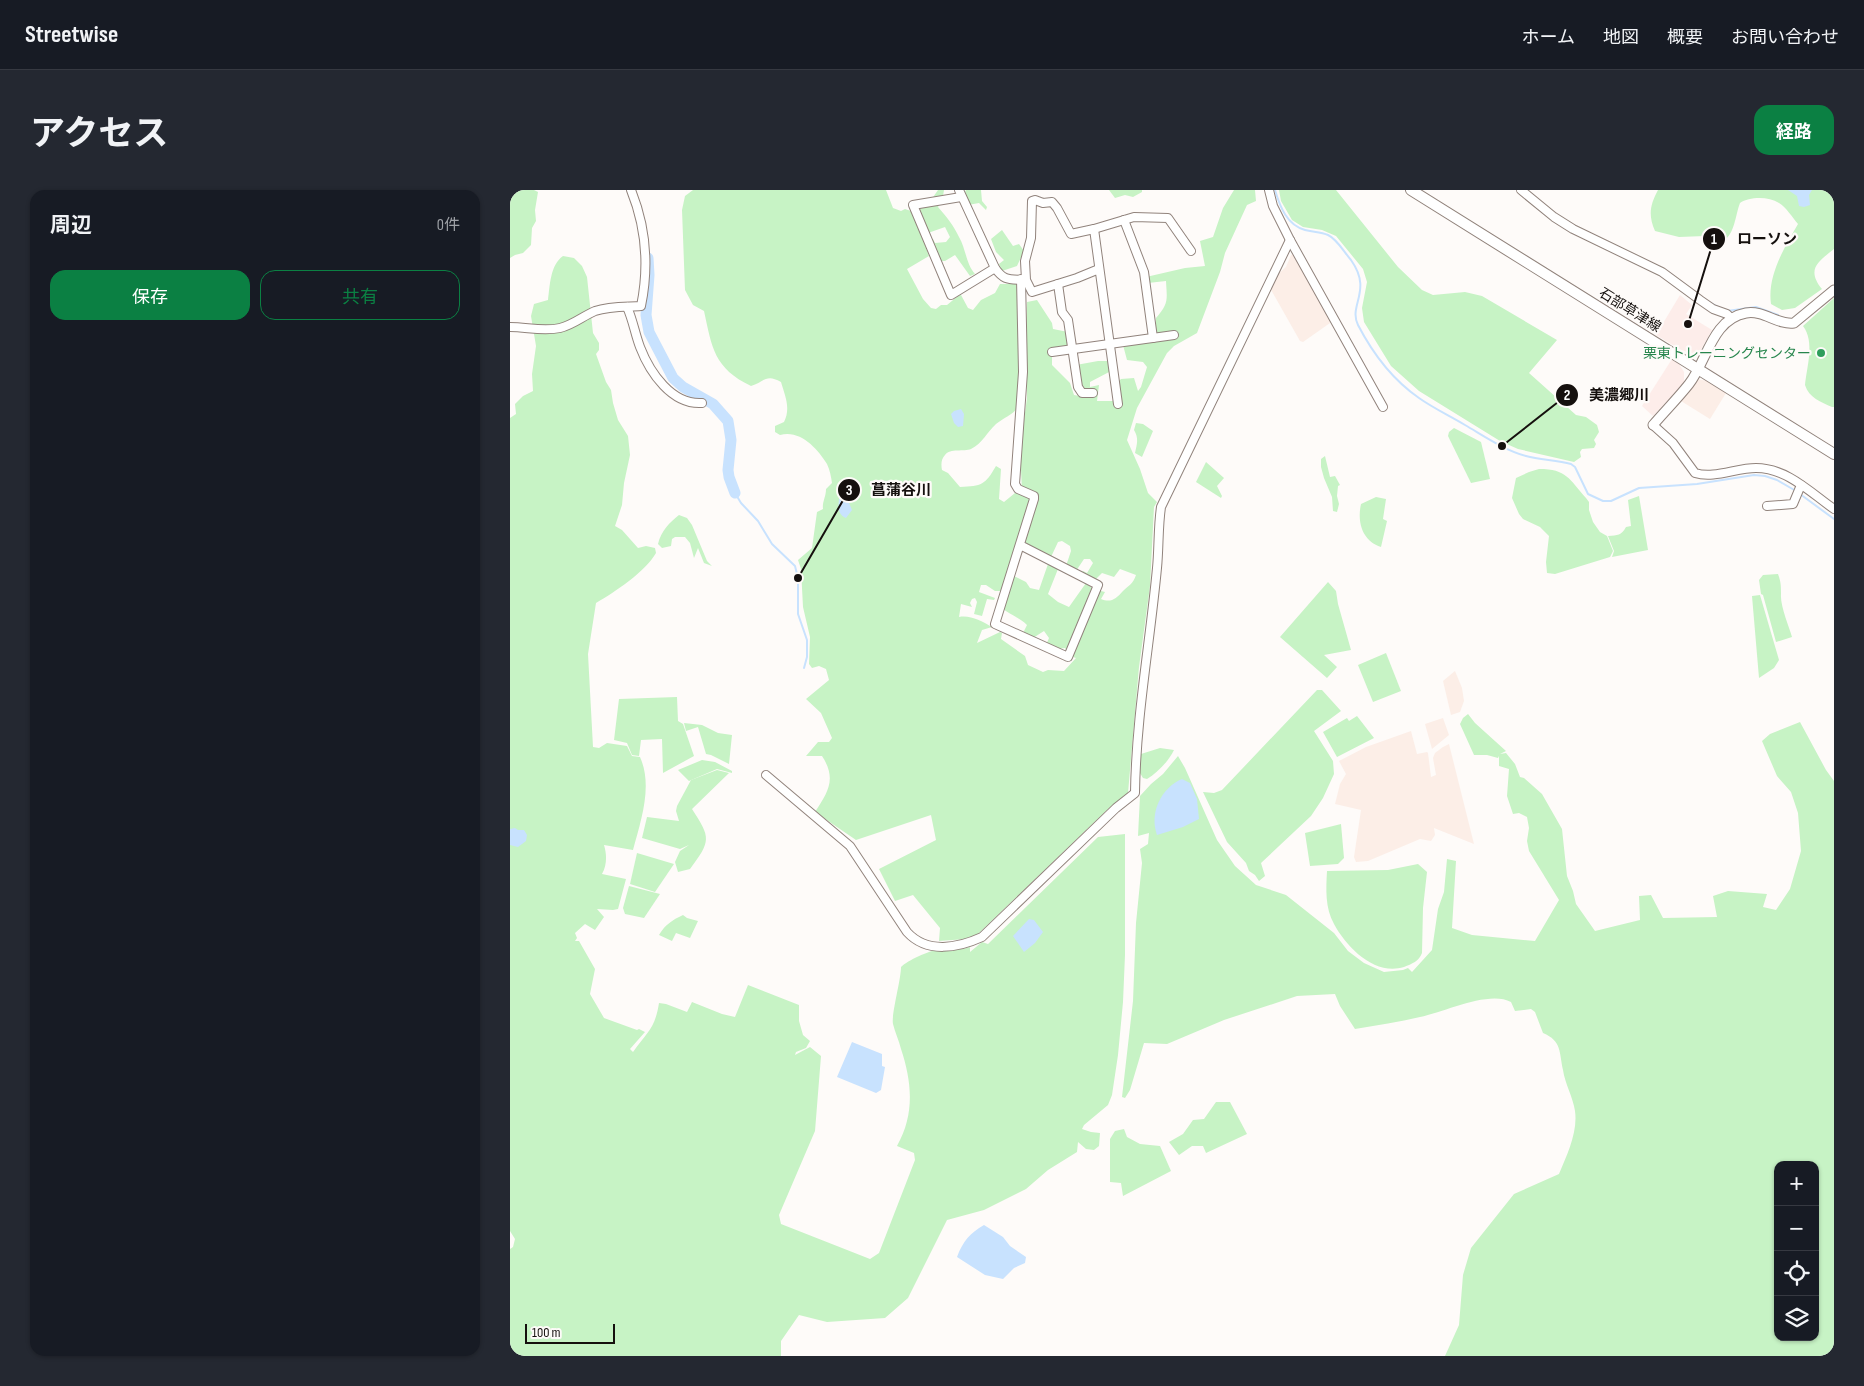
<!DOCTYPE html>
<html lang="ja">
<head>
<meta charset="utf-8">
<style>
  body { margin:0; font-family:"Sofia Sans Condensed","Noto Sans JP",sans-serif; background:#242831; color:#f1f3f6 }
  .controls { position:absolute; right:15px; bottom:15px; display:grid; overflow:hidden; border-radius:10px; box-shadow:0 1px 4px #0004 }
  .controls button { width:45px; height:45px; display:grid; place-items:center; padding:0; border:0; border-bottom:1px solid #363941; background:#171b24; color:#f1f3f6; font:25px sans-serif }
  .scale { position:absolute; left:15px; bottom:12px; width:90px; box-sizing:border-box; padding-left:5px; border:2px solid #15100e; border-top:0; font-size:14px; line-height:18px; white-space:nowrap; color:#15100e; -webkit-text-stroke:4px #fefbf9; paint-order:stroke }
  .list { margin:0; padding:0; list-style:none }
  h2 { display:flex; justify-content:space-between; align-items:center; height:65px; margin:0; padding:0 20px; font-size:21px }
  h2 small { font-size:16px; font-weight:400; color:#9ea1a6 }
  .actions { display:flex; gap:10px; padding:15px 20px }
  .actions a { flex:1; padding:11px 0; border:1px solid #0b8043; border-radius:15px; text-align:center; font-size:18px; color:#0b8043 }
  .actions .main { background:#0b8043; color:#fff }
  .icon { flex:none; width:28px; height:28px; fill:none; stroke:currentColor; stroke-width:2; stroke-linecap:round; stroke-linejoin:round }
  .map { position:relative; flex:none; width:1324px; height:1166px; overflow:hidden; border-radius:15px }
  header { display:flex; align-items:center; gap:30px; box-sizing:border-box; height:70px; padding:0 25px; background:#171b24; border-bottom:1px solid #363941 }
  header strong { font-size:24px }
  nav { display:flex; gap:28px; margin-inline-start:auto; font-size:18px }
  .intro { display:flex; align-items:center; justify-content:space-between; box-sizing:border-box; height:120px; padding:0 30px }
  h1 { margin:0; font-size:35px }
  .button { padding:12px 22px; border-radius:15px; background:#0b8043; color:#fff; font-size:18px; font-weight:700 }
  main { display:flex; gap:30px; padding:0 30px }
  aside { flex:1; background:#171b24; border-radius:15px; box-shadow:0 1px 4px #0004 }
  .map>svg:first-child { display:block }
</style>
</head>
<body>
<header>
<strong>Streetwise</strong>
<nav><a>ホーム</a><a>地図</a><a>概要</a><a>お問い合わせ</a></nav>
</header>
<div class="intro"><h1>アクセス</h1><a class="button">経路</a></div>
<main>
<aside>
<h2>周辺<small>0件</small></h2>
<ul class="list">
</ul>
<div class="actions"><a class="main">保存</a><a>共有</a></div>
</aside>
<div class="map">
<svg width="1324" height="1166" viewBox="0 0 1324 1166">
  <rect width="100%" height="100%" fill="#fefbf9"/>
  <!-- commercial -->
  <g fill="#fdedea">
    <polygon points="1170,105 1182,115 1176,124 1202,140 1189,163 1185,164 1171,160 1146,145"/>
    <polygon points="1162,169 1169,174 1174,182 1174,193 1143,226 1132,216"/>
  </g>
  <!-- built -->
  <g fill="#fceee7">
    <polygon points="785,64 821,129 820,133 793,152 790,151 760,98 767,85 776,77 781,65"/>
    <polygon points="1187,189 1197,191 1216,203 1200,229 1171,211"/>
    <polygon points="945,481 952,498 954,511 950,522 941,525 933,491"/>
    <polygon points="933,528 939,545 922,559 915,534"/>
    <polygon points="901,541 907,564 917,562 918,563 921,587 926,585 923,568 925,563 933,557 939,554 964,654 924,638 925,645 921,651 910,649 858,671 846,672 844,667 851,620 825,614 830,594 836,584 829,571 856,557"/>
  </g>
  <!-- green -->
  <g fill="#c7f3c5" fill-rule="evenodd">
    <polygon points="0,0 24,0 28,2 25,20 26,31 22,38 21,55 13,63 5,65 0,68"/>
    <path d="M183,0H376L383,18L391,21L395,19L401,21L408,35L419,66L397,79L413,109L421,118L426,119L431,115H437L448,106L451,105L458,118L463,120L471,110L485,103L490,94H506L508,101V217C503,225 493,228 486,234C477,242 473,253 461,259C454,262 440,258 435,265C431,269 431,275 432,280L438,283L450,297C472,296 475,295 486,276L491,279L489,309L494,312L505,303L512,301L510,259L517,208L516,161L517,112L527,110L542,133L543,139L558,142L559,157L542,159V175L560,193L564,205L576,207L571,200L566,175L588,171H600L601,181L580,192V197L589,195L587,211H605L607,193L611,189L624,188L628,201L631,197L637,177L633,172L617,170L613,155L646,145V128C659,113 657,110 656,91L638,93L636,87L675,78L695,76L690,51L703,47L713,18L724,0H745L746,11L737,15L715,63L710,82L687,143L664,156L657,163L627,218L617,250L630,279L638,303L647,312L644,317L640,396L629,477L618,603L599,618L468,744L456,749L429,751L430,738L403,705L385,711L369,679L426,650L421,625L346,650L305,622C318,602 327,589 312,566H296L308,552H319L322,548L311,523L296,509L319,490L316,479L309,476L302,478L299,474L300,447L293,417L291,379L288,370L302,358L307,322L313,319C312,312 316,307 316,299L322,293C321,287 320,280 317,274C308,259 290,239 270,245L265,242V236L274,232C281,218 275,206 271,192C256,183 254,192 241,196C204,178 202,158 194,121L183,115L175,100L172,20L175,6ZM508,351L551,372L541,367L548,352L552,351L560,356L561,361L556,376L566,381L574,369H580L583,373L577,383L573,381L569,384L584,391L592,383L604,387L610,379L626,385C623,394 619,395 613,401C606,409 601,413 591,409L595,402L583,399L576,393L559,417L548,412L538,404L548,379L538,374L529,400L520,398L516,392L502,385L492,418C500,425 509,427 517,435L513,443L523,448L534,441L539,448L536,455L547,459L555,458L560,466L566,468L554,481L538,480L533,482L518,475L515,466L491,449L492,443L490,442L467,453L472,440L482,437C471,431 461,425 449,427L451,414L462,417L460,413L462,409L465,408L467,412L464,424L472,426L477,409L484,410L485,408L469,402L471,395H476L485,401H491Z"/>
    <path d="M428,0H434L433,6L428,17C436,26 444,36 449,47C456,59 456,74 465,84L460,86L445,65L435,71H428L419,50L423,49L425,53L436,52L440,47L435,37L418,43L408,17L419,13Z"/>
    <polygon points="456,0 471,0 472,11 477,17 476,20 469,13 458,15 455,2"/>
    <polygon points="599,0 632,0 632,2 623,7 615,5 605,8"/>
    <polygon points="769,0 826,0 888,77 912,100 923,105 955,102 972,106 1047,150 1019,183 1066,225 1076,227 1087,235 1089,242 1084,250 1086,254 1084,258 1072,259 1070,262 1071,267 1064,272 1008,259 990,251 909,201 881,176 854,132 852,118 857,92 853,79 826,46 812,40 793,37 782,30 771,11"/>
    <path d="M1148,0H1324V59C1308,72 1296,79 1312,99L1285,118L1272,120L1261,114C1257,86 1274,58 1288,34C1282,27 1276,17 1269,13C1258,6 1239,7 1230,13C1225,26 1225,44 1213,51L1195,46L1169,47L1145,41C1138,25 1140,15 1148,0Z"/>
    <polygon points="492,40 503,56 509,54 514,61 507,76 492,81 489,74 494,70 486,62 481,49"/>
    <path d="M53,66L64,68L72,76L77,87L83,143L89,153V160L86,164L96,192L101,200L103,213L108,230L118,246L120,265L114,293L112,315L105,336L112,340L128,358L136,356L145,358L146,363C135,382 105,402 86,413L78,464L83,557L89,558L97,553L117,556L122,566L130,567C143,596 131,630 123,660L94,655C97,665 97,675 92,684L116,689L108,719L103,720L87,719L94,727L85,740L75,734L65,743L67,748L65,751H69L85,779L80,804L94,828L127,840L129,839L135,842L120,859L123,862C137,842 145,839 149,813L156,814L177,822L182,812L212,824L225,827L238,795L289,815V831L293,845L300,851L296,858L286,862L285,865L300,857L311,866L305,941L269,1025L271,1034L360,1069L369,1063L405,970L404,963L387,956C405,924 402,892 391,859C389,851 385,842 383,834C381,825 391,790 391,777C398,770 419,761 427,760C438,758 448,761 460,757V762L472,752L478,754L588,647L615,644V765L613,812L608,865L602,905L598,915L574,935L572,939L581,942L590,943L589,956L584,960L576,959L568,952L567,962L538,980L516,999L474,1020L437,1030L398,1108L375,1128L317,1132L289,1125L271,1151V1166H0V1059L3,1057L5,1049L0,1041V228L6,224L5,214L13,206L23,201L22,184L26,156L21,126L24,114L38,110C40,96 40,75 53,66Z"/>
    <path d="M1324,108V217H1322C1311,212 1299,208 1295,195C1297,176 1305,152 1293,136Z"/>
    <path d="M626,233L633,234L643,241L632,267L625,263C627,254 629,248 624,240Z"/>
    <polygon points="944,238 971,252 980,289 961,293 938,246 939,242"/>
    <polygon points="815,266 820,287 825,286 830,295 828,296 827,306 829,314 827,322 823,321 822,307 814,288 811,277 811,269"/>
    <polygon points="696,272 714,288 707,296 712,306 711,308 686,292"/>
    <path d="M1029,279C1057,279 1059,289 1076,308L1079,312V320L1083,332L1090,342L1097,346L1103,361L1100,367L1045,384L1037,383L1036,372L1039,346L1030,337L1013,329L1009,324L1002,308L1006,288L1019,282Z"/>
    <path d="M1129,306L1138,360L1102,367L1104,361L1098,346C1108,345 1111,346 1116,337L1121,336L1118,310Z"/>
    <path d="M866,307L876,309L873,329L877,331L871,357C852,351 847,332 851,314Z"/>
    <path d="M169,325L177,328L182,335L197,371L202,376L194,373L188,358L184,368L180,353L175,347H165L162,349L161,356L152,358L148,354C151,341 160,332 169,325Z"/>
    <path d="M1268,384C1271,392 1271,396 1271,404C1270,416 1279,436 1282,447L1266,452L1253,405L1251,404L1249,390L1253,385Z"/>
    <polygon points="818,392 826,401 828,414 841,460 814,465 827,477 817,488 770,447"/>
    <polygon points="1250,405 1269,470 1264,478 1249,488 1242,406"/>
    <polygon points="876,463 891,501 863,512 848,475"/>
    <polygon points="807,500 812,500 831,521 804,541 823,571 824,584 813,608 801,626 751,673 755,686 749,691 745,685 739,681 736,673 717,652 693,602 704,603 712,600"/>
    <polygon points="167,507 168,531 173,534 184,566 153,583 152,549 131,550 129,566 122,565 117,553 104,550 109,509"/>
    <path d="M958,524L965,533L996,561L990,564L996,563L1005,574L1010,587L1014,588L1032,604L1052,639L1057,686L1063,701L1066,714L1085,741L1130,730L1129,706L1141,705L1153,728L1207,727L1203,706L1218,701L1257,704L1253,717L1266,720L1280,699L1291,661L1288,623L1281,602L1267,586L1252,551L1260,544L1290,532L1316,580L1324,591V1166H935L949,1135L953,1085L961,1058L1004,1004L1049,984C1057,965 1068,942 1065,921C1063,907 1055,894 1053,880C1049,862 1052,851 1033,843L1025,822L1021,819L1005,821L1001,812C979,800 935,822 910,827C889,832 867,835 845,839L830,816L825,804L787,806L714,830L657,854L634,853L620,900L615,908L612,907L623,811L626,733L632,673L630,659L638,654L639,643L628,646L630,606L641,594L653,584L668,566L675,578L707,650L725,676L746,695L776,705L824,743L838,761L854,773L874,782L893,780L898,778L902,782L922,760L928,719L934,702L937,669L946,671L942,738L962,745L1025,751L1049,710L1019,661L1017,651L1019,638L1017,627L1009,623L1003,624L997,606L999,579L989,576V566L988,568L977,565H964L950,534L953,528ZM1268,975H1305V1147H1268Z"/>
    <polygon points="847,526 864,548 827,567 813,542 837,528 839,531"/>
    <polygon points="174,533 192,535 208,543 222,545 219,574 201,565 196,564 188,537 176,541"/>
    <path d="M650,558L664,560C658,572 648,582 637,589L633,588L630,583L631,564Z"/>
    <polygon points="192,570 205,572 222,581 222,583 207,579 179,591 168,580"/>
    <path d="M207,580L219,583L182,619C201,648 201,651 180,679L168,682L165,672L170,661L179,655L170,659L132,648L137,627L169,631L166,621L167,616L181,590Z"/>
    <polygon points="831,634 834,668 828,674 800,676 795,643"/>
    <polygon points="127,663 164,674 145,702 120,694"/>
    <path d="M908,674L917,682L913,718L912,763C909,771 902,774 894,777C865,786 837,758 824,734C815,718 816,699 817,681L878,680Z"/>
    <polygon points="119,696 150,704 134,728 115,724 113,718"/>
    <path d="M173,725L177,728L188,731L180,748L166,743L162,751L149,745C155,735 162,730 173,725Z"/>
    <polygon points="706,912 720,912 737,944 696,963 693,956 682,956 669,965 659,952 673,944 683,930 694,929"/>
    <polygon points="614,939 617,947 630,954 650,956 661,981 613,1006 611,993 600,992 600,949 605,941"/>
  </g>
  <!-- water -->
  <g fill="#c8e2fe">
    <polygon points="1278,0 1302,0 1299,5 1300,15 1294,17 1289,16 1287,6"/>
    <polygon points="451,219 454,224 453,236 448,237 444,233 441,224 444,221"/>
    <path d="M333,305L337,308L342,320L336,328C328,325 328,317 329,309Z"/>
    <path d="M672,589L680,593L687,609L689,629L673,637L647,645C639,623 651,598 672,589Z"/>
    <polygon points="5,638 8,640 14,640 17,645 16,651 8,657 0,655 0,639"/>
    <polygon points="519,729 524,730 533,742 525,753 514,762 503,746"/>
    <polygon points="342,852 372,864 372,876 375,877 371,900 366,903 327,887"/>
    <path d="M474,1035L493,1047L500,1056L516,1067L515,1073L504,1078L493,1089L475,1085L447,1067C453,1051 460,1043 474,1035Z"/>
  </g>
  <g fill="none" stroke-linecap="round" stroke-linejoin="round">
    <!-- stream -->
    <g stroke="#c8e2fe" stroke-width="2">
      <path d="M765,0C770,17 777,35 795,40C802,42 811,42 818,45C827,49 834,62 841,70C863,101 838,115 848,135C862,162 883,190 909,208C923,218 940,226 955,235C974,246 994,260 1016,266C1030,270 1046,270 1061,274L1065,277L1078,304L1093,311H1101L1129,298L1187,294L1244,285L1255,286L1267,290L1286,301"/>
      <polyline points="1159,83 1177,96"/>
      <polyline points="1201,113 1210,118"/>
      <polyline points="1217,121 1246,117 1268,125"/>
      <polyline points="225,303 231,313 248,331 262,354 285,376 288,388 288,424 297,450 297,467 294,478"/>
      <polyline points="1290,304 1324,329"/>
    </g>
    <!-- river -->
    <polyline stroke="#c8e2fe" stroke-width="11" points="138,68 139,85 136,125 139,142 163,188 173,197 203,214 218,231 221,250 218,280 219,287 225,303"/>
    <!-- minor casing -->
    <g stroke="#91837c" stroke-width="10">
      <g id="minor">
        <path d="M449,0L485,78C494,91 499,89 514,90"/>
        <polyline points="759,0 763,16 780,50 873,217"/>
        <polyline points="1011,0 1044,27 1063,39 1152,82 1190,110 1203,119 1217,124 1221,128"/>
        <polyline points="451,7 403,15 441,105 485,78"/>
        <polyline points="614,30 634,82 643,148"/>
        <polyline points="584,39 624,27 658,28 681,61"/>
        <polyline points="589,79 567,88 522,102 516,90 515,71 521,48 522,11 525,10 533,13 542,12 547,18 561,44 584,39 608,214"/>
        <polyline points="548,94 552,122 558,130 568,197 572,203 583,203"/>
        <path d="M117,117C123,130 125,144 130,157C140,183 162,215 192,213"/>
        <path d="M0,137C17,137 33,142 50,138C63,135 73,126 85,121C100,116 116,117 131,116C139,77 136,37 121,0"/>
        <polyline points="542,162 664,145"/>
        <path d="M1143,235L1163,253L1185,283C1204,289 1226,278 1246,278C1277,278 1301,303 1324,319"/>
        <polyline points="1257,316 1283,314 1291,295"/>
        <polyline points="510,355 588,395 558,467 485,434 524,309 524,306 508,299 505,294 513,182 511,89"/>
        <path d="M256,585L340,656L397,742C417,764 448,758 472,747L606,618L625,603C626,527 640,453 647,378C649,358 648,337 651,317L780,50"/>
      </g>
    </g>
    <!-- tertiary casing -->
    <g stroke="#91837c" stroke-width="11">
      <path id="tertiary" d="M1143,235C1155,221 1168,208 1179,194C1197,171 1202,129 1236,123C1254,120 1267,135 1284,133L1324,100"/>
    </g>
    <!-- secondary casing -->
    <g stroke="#91837c" stroke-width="12">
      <polyline id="secondary" points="901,0 1324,264"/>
    </g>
    <!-- minor -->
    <use href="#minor" stroke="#fff" stroke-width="8"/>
    <!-- tertiary -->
    <use href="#tertiary" stroke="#fff" stroke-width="9"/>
    <!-- secondary -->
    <use href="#secondary" stroke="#fff" stroke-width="10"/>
  </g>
  <!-- markers -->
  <circle fill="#2e9e5b" stroke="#fefbf9" stroke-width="2" cx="1311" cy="163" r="5"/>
  <g text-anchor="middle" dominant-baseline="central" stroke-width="4.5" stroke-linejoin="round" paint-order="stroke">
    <!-- street labels -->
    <g font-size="14" fill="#15100e" stroke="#fefbf9">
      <text transform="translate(1120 120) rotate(32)">石部草津線</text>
    </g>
    <!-- leisure labels -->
    <g font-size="14" fill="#27864d" stroke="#fefbf9" text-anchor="end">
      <text x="1301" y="163">栗東トレーニングセンター</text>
    </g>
  </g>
  <!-- callouts -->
  <path fill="none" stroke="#15100e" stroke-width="2" d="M1178 134L1204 49M992 256L1057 205M288 388L339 300"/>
  <g fill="#15100e" stroke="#fefbf9" stroke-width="2">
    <circle cx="1178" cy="134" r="5"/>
    <circle cx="992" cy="256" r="5"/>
    <circle cx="288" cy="388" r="5"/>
    <circle cx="1204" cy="49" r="12"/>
    <circle cx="1057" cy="205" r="12"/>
    <circle cx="339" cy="300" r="12"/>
  </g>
  <g font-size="15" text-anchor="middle" font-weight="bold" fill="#fff">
    <text x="1204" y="54">1</text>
    <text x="1057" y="210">2</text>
    <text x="339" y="305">3</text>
  </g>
  <g font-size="15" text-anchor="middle" font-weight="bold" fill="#15100e" stroke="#fefbf9" stroke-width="4.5" stroke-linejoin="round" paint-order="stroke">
    <text x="1257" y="54">ローソン</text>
    <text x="1109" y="210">美濃郷川</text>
    <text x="391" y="305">菖蒲谷川</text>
  </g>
</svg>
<div class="controls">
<button>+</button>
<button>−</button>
<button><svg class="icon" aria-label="locate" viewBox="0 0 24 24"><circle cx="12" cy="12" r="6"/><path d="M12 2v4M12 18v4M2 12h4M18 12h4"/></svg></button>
<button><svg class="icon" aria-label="layers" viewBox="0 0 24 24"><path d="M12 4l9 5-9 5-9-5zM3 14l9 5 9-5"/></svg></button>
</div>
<div class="scale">100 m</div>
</div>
</main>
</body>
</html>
